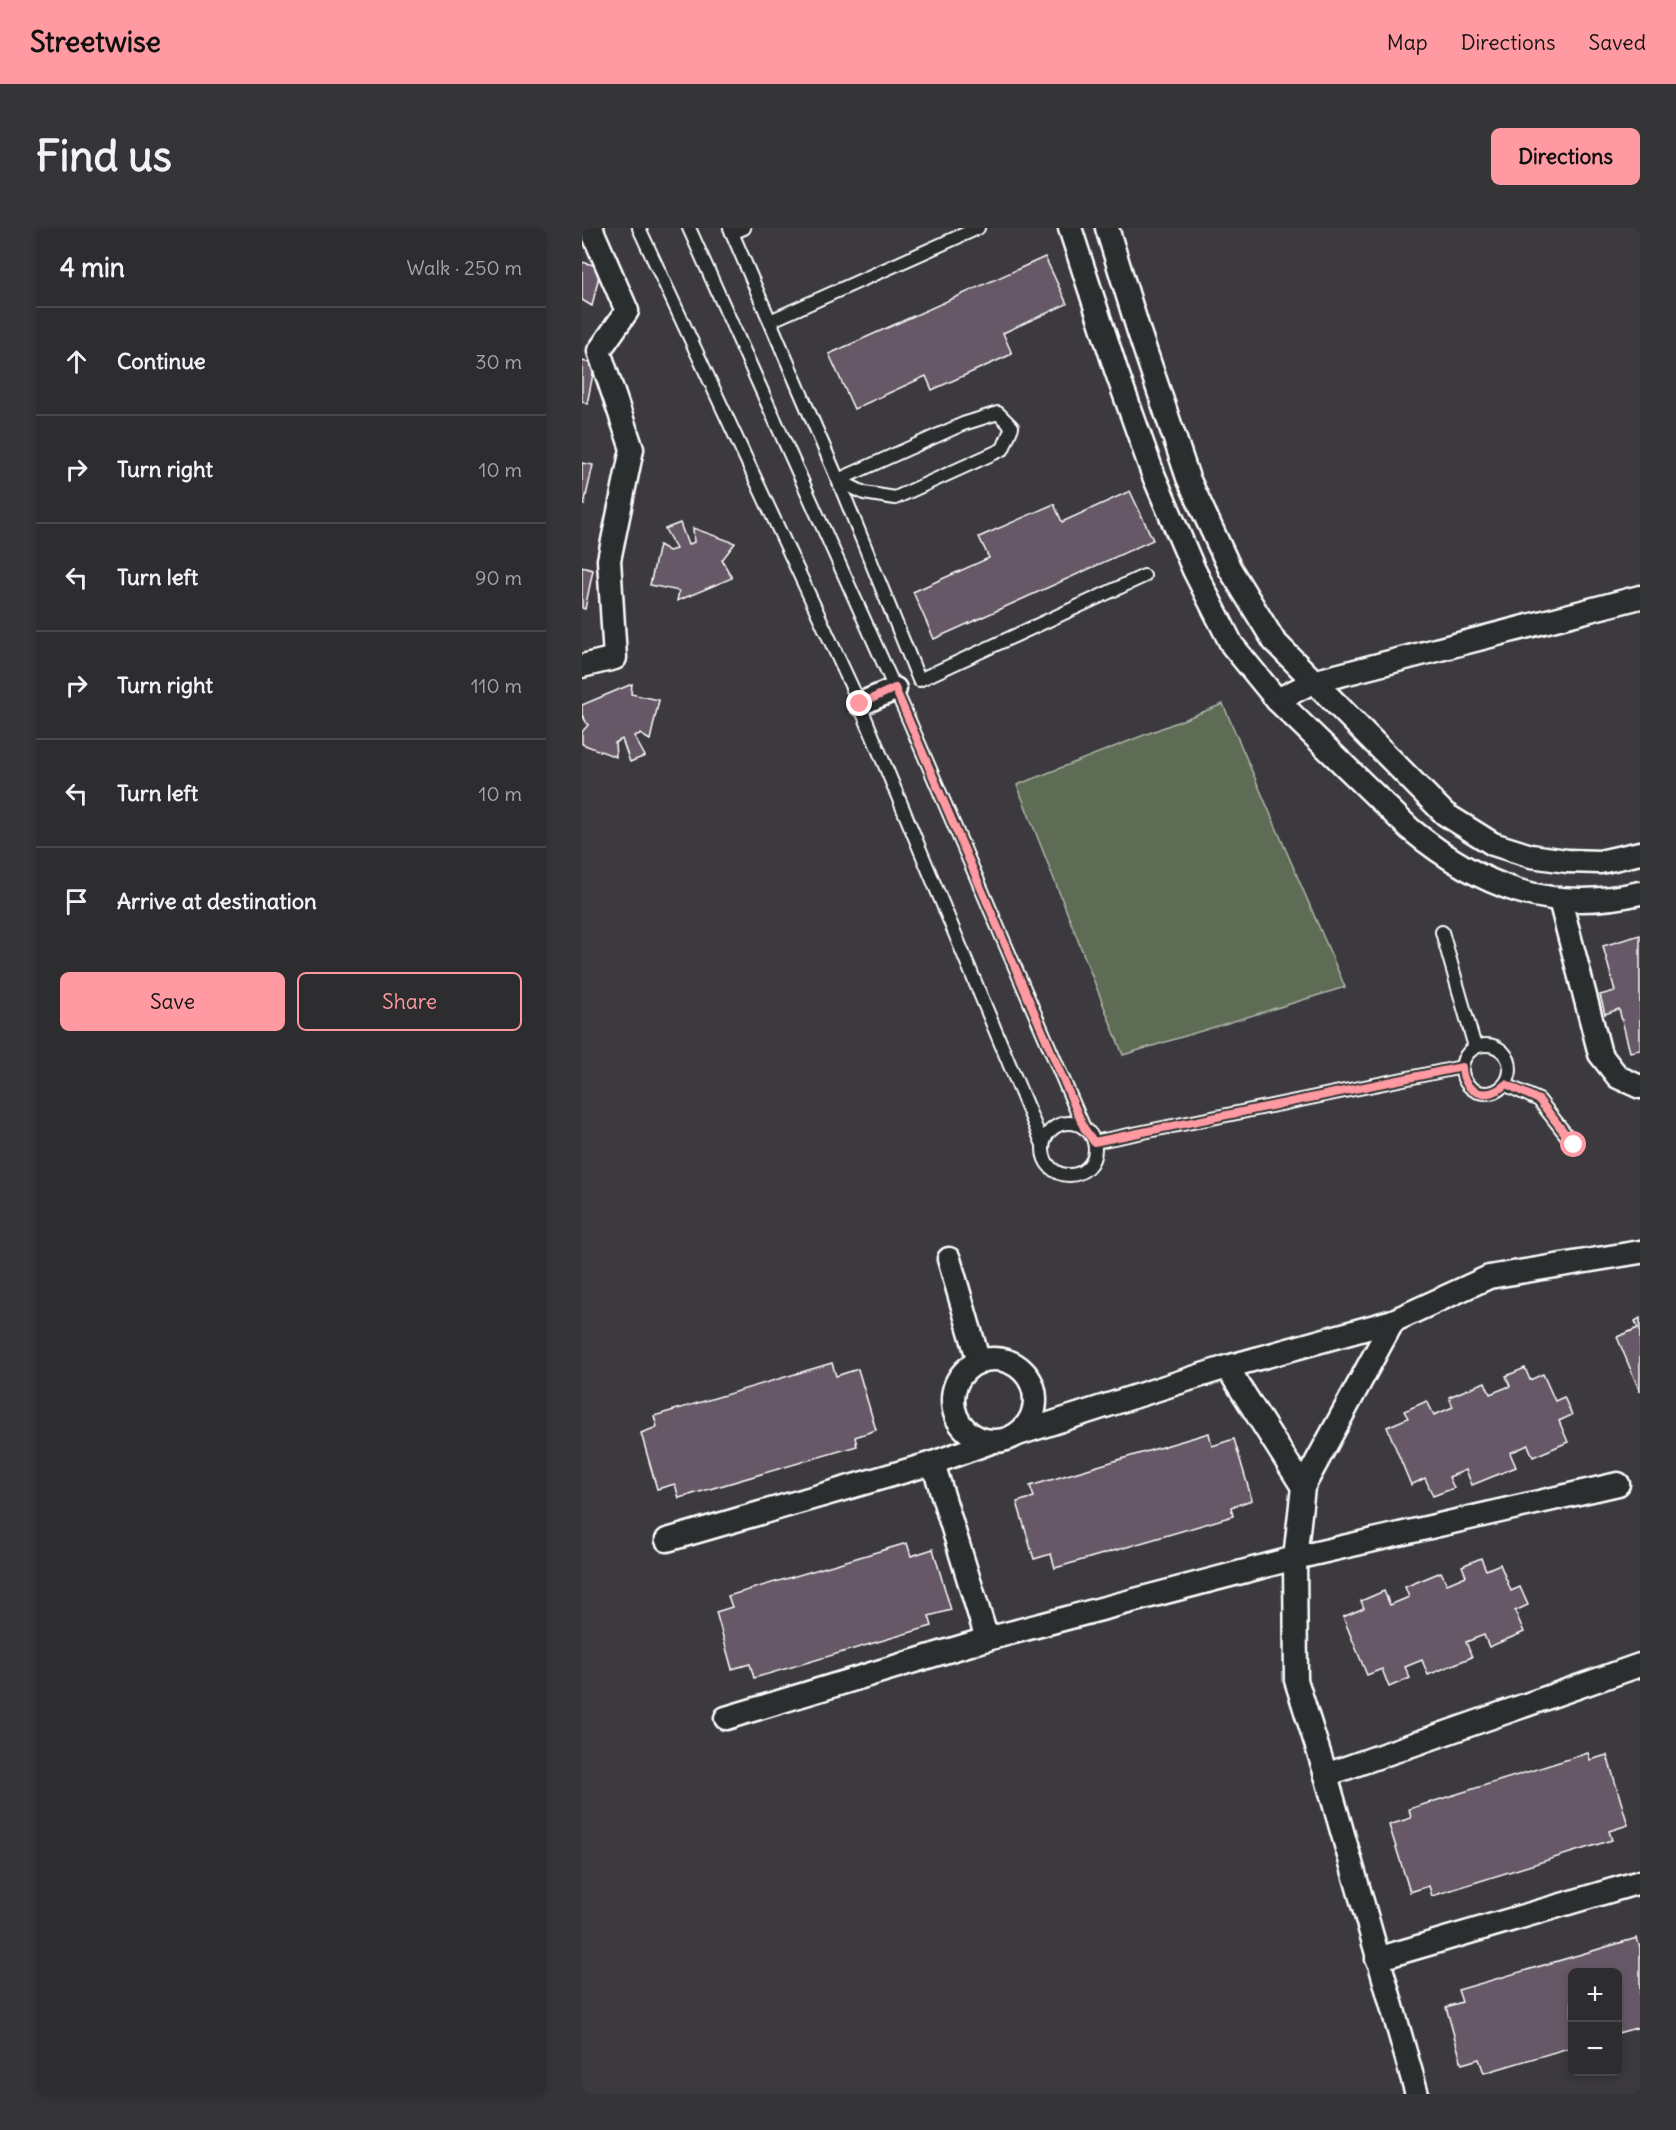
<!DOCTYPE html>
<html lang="en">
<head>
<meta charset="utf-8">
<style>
  body { margin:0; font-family:Delius,sans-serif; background:#353437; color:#f1f3f6 }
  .controls { position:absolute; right:18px; bottom:18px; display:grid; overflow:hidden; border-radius:9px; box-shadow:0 3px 9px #0003 }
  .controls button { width:54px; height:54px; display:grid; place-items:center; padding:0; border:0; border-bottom:2px solid #48484b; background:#2d2c2f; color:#f1f3f6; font:30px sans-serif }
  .stop { position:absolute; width:18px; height:18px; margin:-14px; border:4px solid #ff9aa2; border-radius:50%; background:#fff }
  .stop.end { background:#ff9aa2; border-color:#fff; box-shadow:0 2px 6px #0008 }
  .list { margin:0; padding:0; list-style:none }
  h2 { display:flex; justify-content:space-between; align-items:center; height:78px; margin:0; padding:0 24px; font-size:26px }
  h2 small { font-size:20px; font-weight:400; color:#a7a7aa }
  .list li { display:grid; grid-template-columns:39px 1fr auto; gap:18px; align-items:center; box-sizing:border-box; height:108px; padding:0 24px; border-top:2px solid #48484b }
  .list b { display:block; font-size:22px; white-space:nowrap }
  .list em { font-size:20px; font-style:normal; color:#a7a7aa }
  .actions { display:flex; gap:12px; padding:18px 24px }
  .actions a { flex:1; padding:14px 0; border:2px solid #ff9aa2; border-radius:9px; text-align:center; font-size:21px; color:#ff9aa2 }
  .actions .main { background:#ff9aa2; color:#111 }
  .icon { flex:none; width:33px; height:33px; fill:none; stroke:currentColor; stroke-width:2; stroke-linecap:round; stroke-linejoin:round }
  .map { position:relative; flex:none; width:1058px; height:1866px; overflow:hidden; border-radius:9px }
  header { display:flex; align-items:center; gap:36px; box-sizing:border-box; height:84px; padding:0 30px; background:#ff9aa2; color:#111 }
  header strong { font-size:28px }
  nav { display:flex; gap:33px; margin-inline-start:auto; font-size:21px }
  .intro { display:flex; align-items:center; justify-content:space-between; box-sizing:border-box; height:144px; padding:0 36px }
  h1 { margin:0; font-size:42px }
  .button { padding:15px 27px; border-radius:9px; background:#ff9aa2; color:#111; font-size:21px; font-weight:700 }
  main { display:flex; gap:36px; padding:0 36px }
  aside { flex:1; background:#2d2c2f; border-radius:9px; box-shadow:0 3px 9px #0003 }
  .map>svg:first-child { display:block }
</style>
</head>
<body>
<header>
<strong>Streetwise</strong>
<nav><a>Map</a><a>Directions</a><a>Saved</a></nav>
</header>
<div class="intro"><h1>Find us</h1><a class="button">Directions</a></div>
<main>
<aside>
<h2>4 min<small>Walk · 250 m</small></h2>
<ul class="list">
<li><svg class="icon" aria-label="ahead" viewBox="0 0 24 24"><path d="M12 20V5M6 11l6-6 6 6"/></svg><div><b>Continue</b></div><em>30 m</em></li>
<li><svg class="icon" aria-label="right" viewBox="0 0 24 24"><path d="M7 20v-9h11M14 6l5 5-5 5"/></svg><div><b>Turn right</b></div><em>10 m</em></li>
<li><svg class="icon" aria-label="left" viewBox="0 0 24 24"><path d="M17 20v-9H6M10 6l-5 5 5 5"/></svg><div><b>Turn left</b></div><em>90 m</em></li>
<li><svg class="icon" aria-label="right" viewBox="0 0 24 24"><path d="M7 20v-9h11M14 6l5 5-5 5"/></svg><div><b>Turn right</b></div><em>110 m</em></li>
<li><svg class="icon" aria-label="left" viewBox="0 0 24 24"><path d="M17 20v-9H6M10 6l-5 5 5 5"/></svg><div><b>Turn left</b></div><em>10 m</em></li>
<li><svg class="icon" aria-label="arrive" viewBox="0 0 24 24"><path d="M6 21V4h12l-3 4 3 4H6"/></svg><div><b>Arrive at destination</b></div></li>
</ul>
<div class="actions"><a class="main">Save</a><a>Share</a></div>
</aside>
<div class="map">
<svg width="1058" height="1866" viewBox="0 0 1058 1866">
  <rect width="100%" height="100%" fill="#3c3a3f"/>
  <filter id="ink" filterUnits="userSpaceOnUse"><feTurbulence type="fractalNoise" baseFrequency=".0167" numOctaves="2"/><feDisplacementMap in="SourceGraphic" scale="12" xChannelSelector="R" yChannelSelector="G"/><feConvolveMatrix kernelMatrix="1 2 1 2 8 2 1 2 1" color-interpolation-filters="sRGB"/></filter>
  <g filter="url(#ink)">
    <!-- green -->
    <polygon fill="#5e6c54" stroke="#aeb6aa" stroke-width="1.5" points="641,476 763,759 541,827 435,557"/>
    <!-- building -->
    <g fill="#665966" stroke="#fff" stroke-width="1.5">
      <polygon points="463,29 485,76 421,105 430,126 350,162 344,148 272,181 247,126"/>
      <polygon points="0,34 19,39 10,78 0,72"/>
      <polygon points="0,133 13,136 5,176 0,173"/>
      <polygon points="0,235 11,237 2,277 0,275"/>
      <polygon points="548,263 571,312 352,411 331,364 407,330 397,309 472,276 480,294"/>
      <polygon points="98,295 106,317 112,314 111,300 153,315 140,332 150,350 95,373 97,363 68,357 77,317 87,323 94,321 83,301"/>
      <polygon points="0,339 11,342 3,381 0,380"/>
      <polygon points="50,456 49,466 77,472 68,512 58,506 52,508 63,528 48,534 40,511 33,515 34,529 0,516 0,504 6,497 0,487 0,477"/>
      <polygon points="1058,707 1058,822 1048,824 1037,781 1023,786 1018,767 1033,763 1021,718"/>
      <polygon points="1058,1090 1058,1164 1035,1109 1056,1100 1053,1093"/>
      <polygon points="250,1135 254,1148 276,1141 294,1202 273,1209 275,1218 97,1270 93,1256 75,1261 59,1205 75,1199 72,1188"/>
      <polygon points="943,1140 948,1152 961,1146 973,1173 982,1169 990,1187 977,1193 986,1214 951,1229 946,1217 928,1225 934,1239 890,1257 884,1242 867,1249 872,1260 851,1268 843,1250 829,1257 805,1199 826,1190 822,1183 845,1173 852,1187 871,1179 867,1169 903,1154 908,1166 928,1158 924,1148"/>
      <polygon points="627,1205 630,1218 652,1211 670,1272 649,1279 651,1288 473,1340 469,1326 452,1331 435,1274 452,1269 448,1258"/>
      <polygon points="325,1315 329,1328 351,1321 369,1382 347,1388 350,1398 172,1450 168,1436 150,1441 134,1384 150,1379 146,1368"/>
      <polygon points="899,1330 904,1342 918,1336 929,1363 938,1359 946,1377 933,1383 942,1404 907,1419 902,1407 884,1414 890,1429 846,1447 840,1432 823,1439 828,1450 807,1459 800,1441 785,1447 761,1389 782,1380 779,1373 802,1363 808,1377 827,1369 823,1359 859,1344 865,1356 884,1348 880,1338"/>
      <polygon points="1006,1525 1008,1532 1025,1527 1046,1597 1027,1603 1030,1612 850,1668 847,1658 828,1664 807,1597 829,1590 827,1581"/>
      <polygon points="1055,1710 1058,1720 1058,1799 1036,1805 1036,1744 990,1744 990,1819 902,1845 897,1831 880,1836 864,1779 880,1774 876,1762"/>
    </g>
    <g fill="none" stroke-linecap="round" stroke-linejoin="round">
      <!-- lane casing -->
      <g stroke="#fff" stroke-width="16">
        <g id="lane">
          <polyline points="57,0 274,468 461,917"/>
          <polyline points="107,0 323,483 502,900"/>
          <polyline points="148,0 256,252 337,452 562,348"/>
          <polyline points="150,5 162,0"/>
          <polyline points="188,93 396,0"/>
          <polygon points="416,185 430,199 421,221 313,270 282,265 256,252 381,196"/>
          <polyline points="860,704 893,819"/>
          <circle cx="904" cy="841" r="24"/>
          <polyline points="924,857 957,872 992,917"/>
          <circle cx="487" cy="921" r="26"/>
          <polyline points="512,914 880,839"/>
        </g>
      </g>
      <!-- street casing -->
      <g stroke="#fff" stroke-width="27">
        <g id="street">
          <path d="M488,0L534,142L571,246L612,342L650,417L695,472L828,601C899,659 967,686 1058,665"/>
          <polyline points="525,0 557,104 606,250 648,341 692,413 863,586 911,616 949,628 985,633 1018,634 1058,625"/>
          <polyline points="0,438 33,430 27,332 50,221 17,123 45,83 9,0"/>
          <polyline points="695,472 731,454 1058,369"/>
          <polyline points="278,476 313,461"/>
          <polyline points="978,672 1018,826 1036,849 1058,859"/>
          <polyline points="367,1031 397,1134"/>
          <circle cx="412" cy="1172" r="41"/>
          <polyline points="645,1139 811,1093"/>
          <polyline points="436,1206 645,1139 721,1259"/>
          <polyline points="351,1235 409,1214"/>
          <polyline points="85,1312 351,1235 405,1411"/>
          <polyline points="144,1490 405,1411 713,1330 1036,1256"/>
          <polyline points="744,1547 1058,1437"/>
          <polyline points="795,1731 1058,1654"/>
          <polyline points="835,1866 744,1547 714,1452 713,1330 721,1259 811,1093 907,1049 1058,1024"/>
        </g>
      </g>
      <!-- lane -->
      <use href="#lane" stroke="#2a2d2e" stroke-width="12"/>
      <!-- street -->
      <use href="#street" stroke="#2a2d2e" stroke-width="22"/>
    </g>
  </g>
  <g fill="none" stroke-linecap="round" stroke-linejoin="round" filter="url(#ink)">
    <!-- route -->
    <path stroke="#ff9aa2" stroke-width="8" d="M278,476L313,460L502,900L512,914L880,839C881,865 904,874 924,856L957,872L992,917"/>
  </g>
</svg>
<div class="controls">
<button>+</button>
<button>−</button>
</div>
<div class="stop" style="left:992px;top:917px"></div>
<div class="stop end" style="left:278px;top:476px"></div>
</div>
</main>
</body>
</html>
